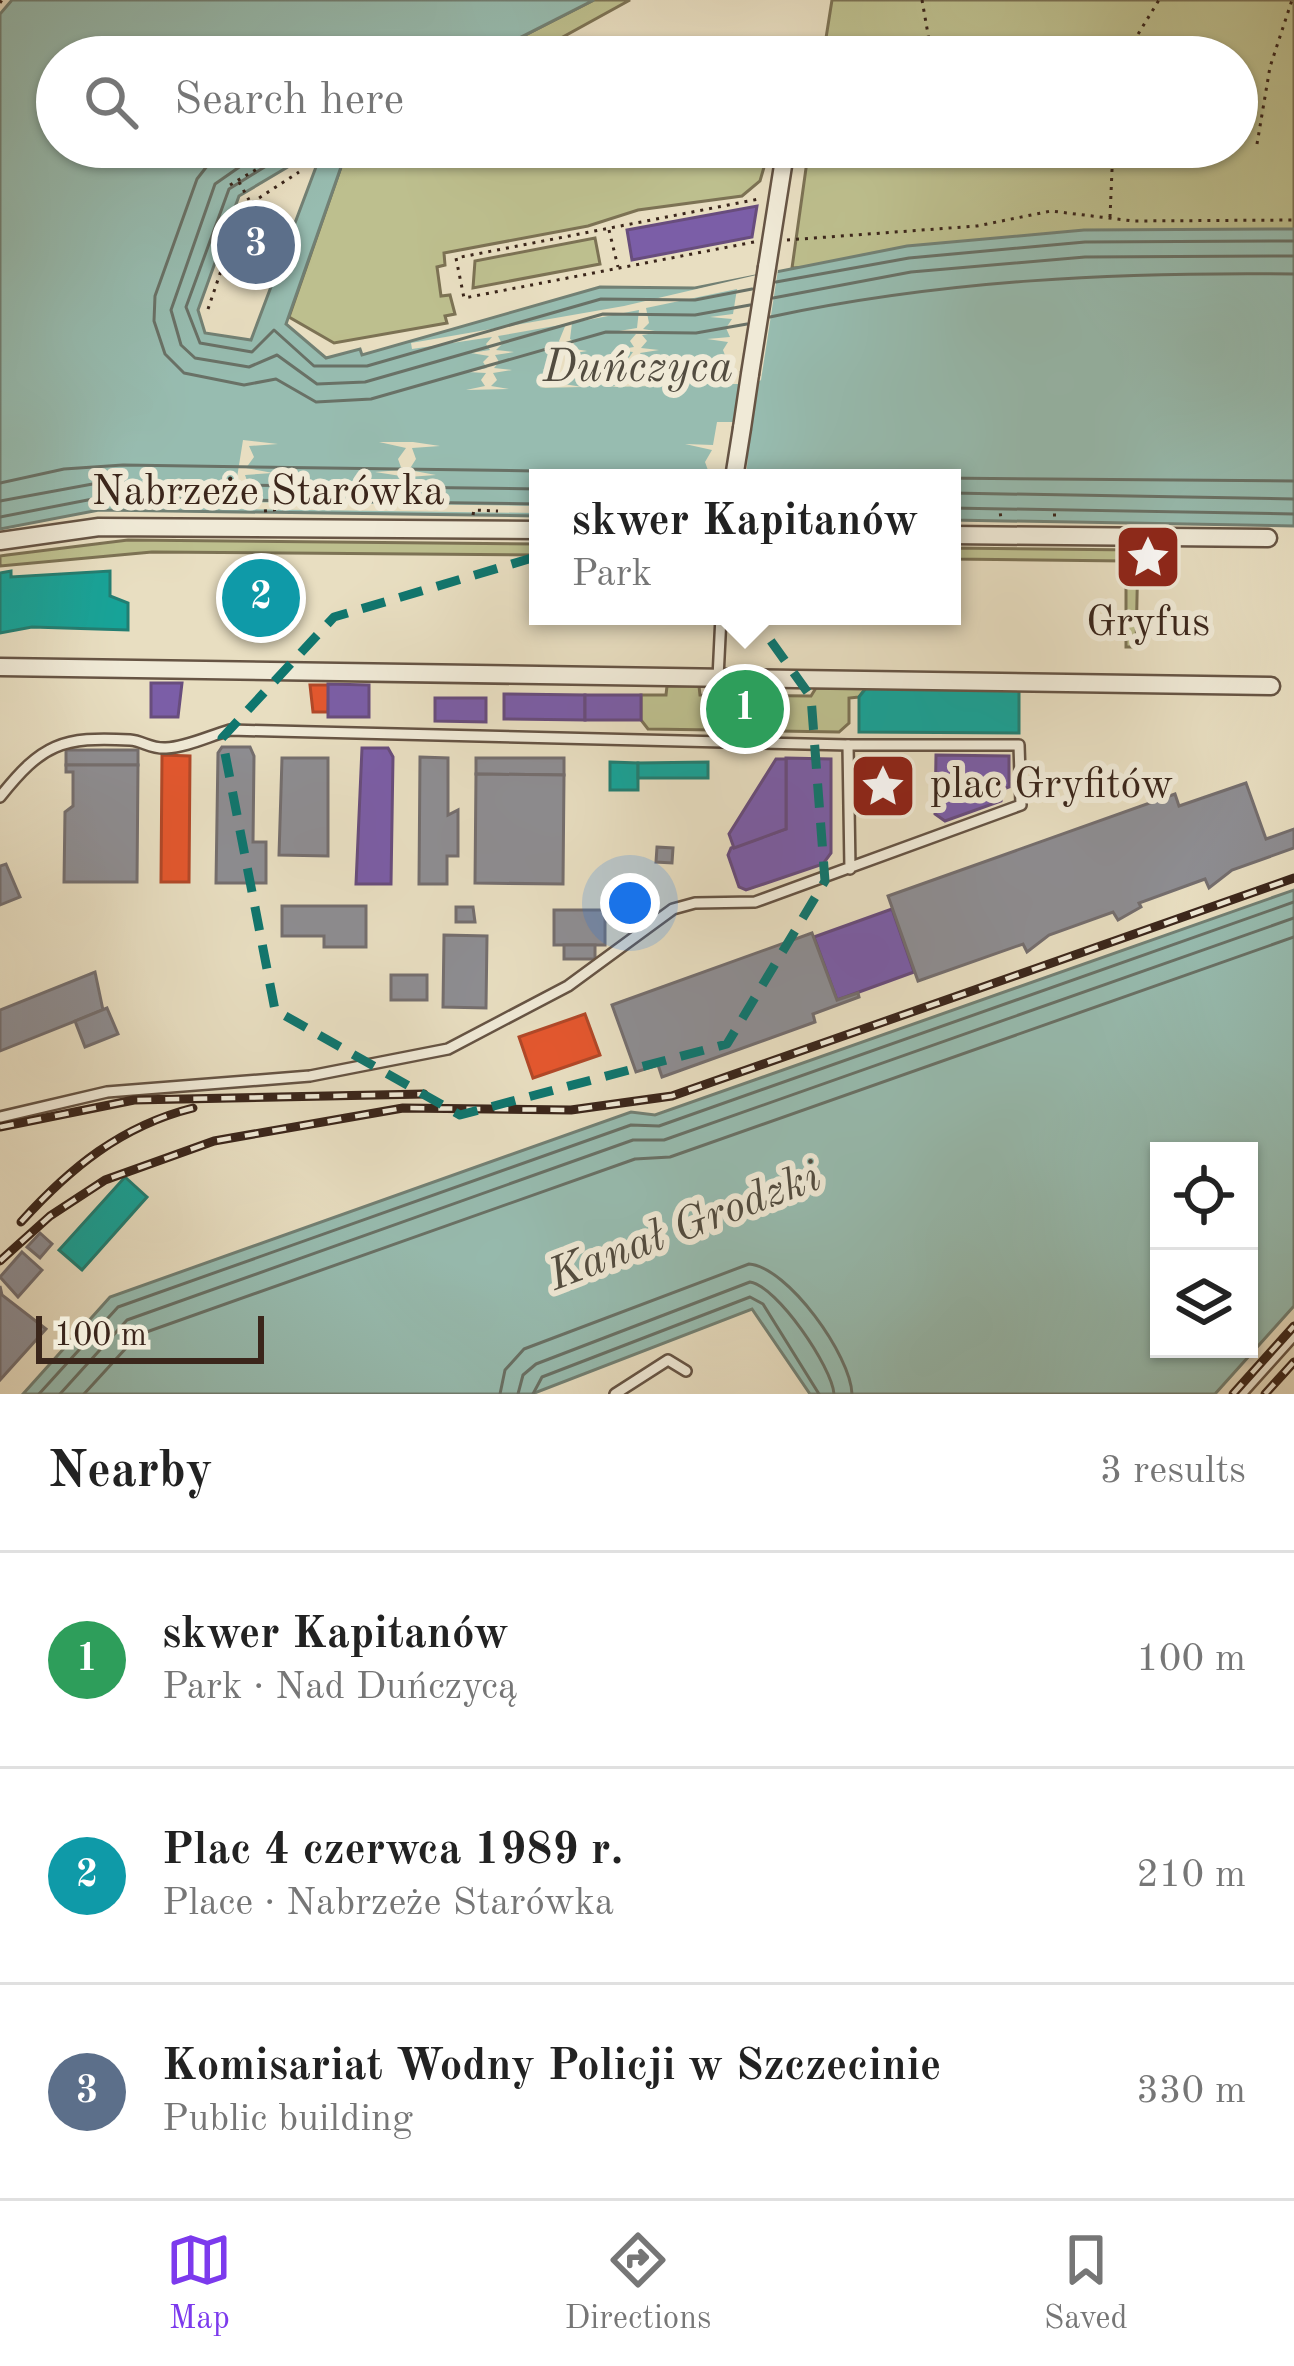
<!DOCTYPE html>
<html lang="en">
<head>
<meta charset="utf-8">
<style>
  body { margin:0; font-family:"Old Standard TT",serif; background:#f6f6f6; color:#222 }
  .controls { position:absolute; right:36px; bottom:36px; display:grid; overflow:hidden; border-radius:0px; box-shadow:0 3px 9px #0004 }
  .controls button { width:108px; height:108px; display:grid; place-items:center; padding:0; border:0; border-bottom:3px solid #e0e0e0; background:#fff; color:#222; font:60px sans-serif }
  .scale { position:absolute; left:36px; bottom:30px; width:228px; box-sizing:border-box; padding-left:12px; border:6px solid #3b261b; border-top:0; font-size:33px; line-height:42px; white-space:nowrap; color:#3b261b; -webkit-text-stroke:9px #f0ead7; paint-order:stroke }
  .you { position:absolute; left:630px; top:903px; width:42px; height:42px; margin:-30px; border:9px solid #fff; border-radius:50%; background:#1a73e8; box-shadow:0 0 0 18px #1a73e833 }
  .badge { display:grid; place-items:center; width:78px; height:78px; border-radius:50%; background:#7c3aed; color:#fff; font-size:39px; font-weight:700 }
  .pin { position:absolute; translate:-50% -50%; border:6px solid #fff; box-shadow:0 3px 12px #0006 }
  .popup { position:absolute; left:529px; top:469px; width:432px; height:156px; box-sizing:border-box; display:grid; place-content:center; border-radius:0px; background:#fff; filter:drop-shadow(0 3px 9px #0005); font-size:39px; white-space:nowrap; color:#767676 }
  .popup b { font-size:45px; color:#222 }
  .popup::after { content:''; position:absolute; left:50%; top:100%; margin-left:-24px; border:24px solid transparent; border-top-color:#fff }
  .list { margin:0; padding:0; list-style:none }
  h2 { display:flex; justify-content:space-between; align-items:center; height:156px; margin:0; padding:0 48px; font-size:51px }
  h2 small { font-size:39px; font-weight:400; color:#767676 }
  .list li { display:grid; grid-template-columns:78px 1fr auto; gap:36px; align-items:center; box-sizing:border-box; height:216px; padding:0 48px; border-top:3px solid #e0e0e0 }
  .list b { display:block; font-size:45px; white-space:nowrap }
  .list p { margin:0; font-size:39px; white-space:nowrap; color:#767676 }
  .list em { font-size:39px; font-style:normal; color:#767676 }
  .icon { flex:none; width:66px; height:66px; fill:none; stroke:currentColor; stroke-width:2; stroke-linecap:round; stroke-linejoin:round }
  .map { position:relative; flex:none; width:1294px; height:1394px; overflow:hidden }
  .search { position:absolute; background:#fff; box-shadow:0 3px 9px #0004; left:36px; right:36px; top:36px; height:132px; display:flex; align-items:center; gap:30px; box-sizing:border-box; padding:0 42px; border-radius:66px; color:#767676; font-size:45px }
  .sheet { height:804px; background:#fff }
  nav { display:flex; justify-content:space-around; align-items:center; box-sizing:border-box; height:168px; border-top:3px solid #e0e0e0; background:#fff; font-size:33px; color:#767676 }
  nav a { display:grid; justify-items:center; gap:6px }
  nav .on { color:#7c3aed }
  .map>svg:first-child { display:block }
</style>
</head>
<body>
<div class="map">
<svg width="1294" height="1394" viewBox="0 0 1294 1394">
  <rect width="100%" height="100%" fill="#e8dec1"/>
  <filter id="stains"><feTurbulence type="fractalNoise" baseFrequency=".00167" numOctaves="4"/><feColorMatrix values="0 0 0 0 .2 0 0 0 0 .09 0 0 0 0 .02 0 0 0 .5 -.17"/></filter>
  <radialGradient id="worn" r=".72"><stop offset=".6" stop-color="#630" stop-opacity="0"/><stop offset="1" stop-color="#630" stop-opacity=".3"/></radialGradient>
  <!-- green -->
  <g fill="#bdbf8e" stroke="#7c7254" stroke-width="3">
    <polygon points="594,0 630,0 552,43 578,57 482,57"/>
    <polygon points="832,0 1294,0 1294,247 792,268 809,147 1237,147 1237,57 823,57"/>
    <polygon points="348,147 763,147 769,150 760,181 742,196 638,210 588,226 444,253 445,265 437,267 441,296 450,295 455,314 445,316 447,323 334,343 289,317"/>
    <polygon points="595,238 600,264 473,288 475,261"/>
    <polygon points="128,540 538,544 538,555 152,552 0,566 0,556 7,555"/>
    <polygon points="952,548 1138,550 1136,647 1126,647 1126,561 952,559"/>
    <polygon points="667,686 699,686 700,695 811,696 816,688 866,688 859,697 849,698 849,723 839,732 648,729 641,720 641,695 666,695"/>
  </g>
  <!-- water -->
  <g fill="#97bcb0" stroke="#728074" stroke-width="3" fill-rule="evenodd">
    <path d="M12,0H594L482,57H57V147H348L286,324L326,358L360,349L362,355L600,287L695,288L907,246L1084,230L1294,229V526L952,520V478H538V516L99,510L0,529V14ZM308,155L316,167L251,340L205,333L198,310L239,196Z"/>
    <path d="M1294,890V1306L1215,1394H810L752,1309L532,1394H23L110,1297L631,1112L655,1115ZM1159,1151H1249V1349H1159Z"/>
  </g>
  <!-- pier -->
  <g fill="#e8dec1">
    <polygon points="778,270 761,380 754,385 746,478 681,477 709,473 705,462 712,450 685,444 713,445 717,422 738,422 743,384 699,384 723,381 719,373 725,364 703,361 726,358 723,350 728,342 707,339 730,337 726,328 732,319 710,317 733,314 737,289 646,308 649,323 643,329 661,332 642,335 647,341 641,348 659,350 640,353 644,359 638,365 656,368 638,370 641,377 636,383 654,386 611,387 629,383 625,377 631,370 613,368 632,365 628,359 633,352 616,350 634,347 630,341 636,334 619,331 637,328 639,310 572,323 570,339 575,342 569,348 587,351 569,354 572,360 567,367 585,369 566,372 570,378 564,384 582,387 539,388 558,385 554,378 559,372 542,370 560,367 556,360 562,353 544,351 563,348 559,341 566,324 498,336 502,344 496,350 514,352 495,355 499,362 494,368 512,370 493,373 497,380 491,386 509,389 466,390 485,386 481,380 486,373 468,372 487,368 483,362 489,356 471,353 490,350 486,344 492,337 412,349 411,343 624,306"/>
    <polygon points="243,440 278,444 249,446 254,457 246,468 273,473 245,475 249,486 242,489 243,502 398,504 399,491 394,488 401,476 375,472 402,470 398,459 406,448 379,442 413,442 440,446 412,448 416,459 409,470 436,475 408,477 412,488 406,491 404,504 538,506 538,513 232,509"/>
  </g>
  <!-- shops -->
  <g fill="#e4572e" stroke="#b14828" stroke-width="3">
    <polygon points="310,685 329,685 328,712 313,712"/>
    <polygon points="162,755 190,756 189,882 161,882"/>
    <polygon points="585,1014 600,1055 533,1078 519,1037"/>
  </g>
  <!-- offices -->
  <g fill="#7b5ea7" stroke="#684d7d" stroke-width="3">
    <polygon points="757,206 752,237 632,260 627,230"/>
    <polygon points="151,683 182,683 178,717 151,717"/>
    <polygon points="328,684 369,685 369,717 328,717"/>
    <polygon points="504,694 585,695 585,720 504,719"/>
    <rect x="585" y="695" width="56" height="25"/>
    <polygon points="435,698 486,698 486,722 435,721"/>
    <polygon points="362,748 388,748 393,757 391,884 356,884"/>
    <polygon points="936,755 1009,756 1009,787 1001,790 1001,801 945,821 935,814"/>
    <polygon points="786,758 831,759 831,853 823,864 746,890 739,887 728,855 731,848 786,829"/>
    <polygon points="776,759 786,759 786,829 734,848 729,834"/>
    <polygon points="892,909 914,972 837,1000 814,937"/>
  </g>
  <!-- public -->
  <g fill="#17a398" stroke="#227e72" stroke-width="3">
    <polygon points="250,224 273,232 263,262 239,254"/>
    <polygon points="11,571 11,577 110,571 110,596 128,603 128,630 32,627 0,633 0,573"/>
    <polygon points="866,688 1019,689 1019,733 859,732 859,697"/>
    <polygon points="610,762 638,763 638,790 610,790"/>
    <polygon points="708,762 708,778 638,778 638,763"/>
    <polygon points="125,1177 147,1197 82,1270 59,1250"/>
  </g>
  <!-- industry -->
  <g fill="#8d8d92" stroke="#746e6e" stroke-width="3">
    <polygon points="222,747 250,747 254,756 253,842 266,842 266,883 216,883 218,753"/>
    <rect x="66" y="750" width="72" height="15"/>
    <polygon points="420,757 448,758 448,815 458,810 458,856 447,856 447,884 419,884"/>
    <polygon points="282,758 328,758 328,856 279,855"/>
    <polygon points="476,758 564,758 564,775 476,774"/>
    <polygon points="66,765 138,765 137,882 64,882 65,812 73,806 73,772 66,772"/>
    <polygon points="476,774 564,775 563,884 475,883"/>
    <polygon points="1246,783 1266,839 1294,829 1294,848 1232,870 1209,888 1205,879 1139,903 1141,907 1118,920 1113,912 1049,935 1027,952 1023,944 918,981 888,896 1175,794 1179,806"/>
    <polygon points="657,847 673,848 672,863 656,862"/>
    <polygon points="6,864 20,897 0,905 0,866"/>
    <polygon points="282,906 366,906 366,947 324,947 324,936 282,936"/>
    <polygon points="456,907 473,907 475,922 456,922"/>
    <rect x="554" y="910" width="51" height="35"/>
    <polygon points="812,933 837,1000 858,993 859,997 813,1014 815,1022 662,1077 658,1065 636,1072 612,1005"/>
    <polygon points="444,935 487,936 486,1008 443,1007"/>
    <rect x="564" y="945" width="31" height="14"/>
    <polygon points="95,972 103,1010 0,1051 0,1010"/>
    <rect x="391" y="975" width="36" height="25"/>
    <polygon points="107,1008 118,1034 85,1047 75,1021"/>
    <polygon points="40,1233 52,1244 40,1258 27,1247"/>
    <polygon points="22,1252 42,1270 18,1297 0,1277"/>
    <polygon points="0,1286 2,1295 46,1329 0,1380"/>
  </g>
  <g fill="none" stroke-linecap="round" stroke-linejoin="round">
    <!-- shore -->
    <g stroke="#697166" stroke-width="3">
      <polyline points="233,147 211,161 197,179 155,296 154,321 165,354 184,373 244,385 276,379 316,402 371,399 606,332 696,333 747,324"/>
      <polyline points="268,147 215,184 171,310 181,345 195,358 249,367 277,355 317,384 365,382 603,314 695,315 750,305"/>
      <polyline points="297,147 229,189 186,307 200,343 252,352 274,330 314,366 367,366 601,299 695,300 752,289"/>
      <polyline points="776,282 909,258 1085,242 1294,241"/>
      <polyline points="773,298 911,272 1085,257 1294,256"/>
      <path d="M770,317C944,280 1117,272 1294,274"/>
      <polyline points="939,478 1294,481"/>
      <polyline points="0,483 64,469 123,465 536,471 561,478"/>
      <polyline points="952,493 1294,499"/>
      <polyline points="0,501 98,483 538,489"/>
      <polyline points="952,508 1294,514"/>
      <polyline points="0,517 98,498 538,504"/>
      <polyline points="39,1394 118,1307 631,1125 659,1126 1294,902"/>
      <polyline points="60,1394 127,1320 633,1140 664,1140 1294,918"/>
      <polyline points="84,1394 138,1335 635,1159 670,1157 1294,937"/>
      <path d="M500,1394L505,1370L524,1349L749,1264C788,1267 851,1356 852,1394"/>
      <path d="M518,1394L523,1375L536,1364L750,1282C777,1286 832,1367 834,1394"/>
      <polyline points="533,1394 542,1377 750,1297 763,1304 819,1394"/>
    </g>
    <!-- lane casing -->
    <g stroke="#665444" stroke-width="14">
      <g id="lane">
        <polyline points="718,678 721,616"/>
        <path d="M0,797C42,744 62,736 130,740C143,741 151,749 166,748C187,747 209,736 230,730L848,745"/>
        <polyline points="0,1117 107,1092 310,1076 448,1049 568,986 673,909 695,903 755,902 1021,805 1019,745 848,745 850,869"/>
        <polyline points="615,1394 668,1360 686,1371"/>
        <polyline points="1241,1394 1294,1335"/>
      </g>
    </g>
    <!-- street casing -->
    <g stroke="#665444" stroke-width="21">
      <g id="street">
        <polyline points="767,267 785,153"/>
        <polyline points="742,428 750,374"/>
        <polyline points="952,535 1268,538"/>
        <polyline points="0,541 99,527 538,530"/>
        <polyline points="0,667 1271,686"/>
      </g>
    </g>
    <!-- path -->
    <g stroke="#3b261b" stroke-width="3" stroke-dasharray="3 6" stroke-linecap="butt">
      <polyline points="922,0 932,57"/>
      <polyline points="0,3 2,0"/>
      <polyline points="1124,57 1159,0"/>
      <polyline points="1257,144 1270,67 1292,0"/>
      <polyline points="239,182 249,200"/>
      <polyline points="230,185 294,147"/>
      <polyline points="1110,217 1113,147"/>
      <polyline points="609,230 618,267"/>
      <polyline points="787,240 977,226 1051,211 1133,221 1294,220"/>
      <polyline points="754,242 464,298 456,258 759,199"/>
      <polyline points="225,265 262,277 281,222 246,210"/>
      <polyline points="208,309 242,209 299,172"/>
      <polyline points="264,511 289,508"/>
      <polyline points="952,514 953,514"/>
      <polyline points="473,515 474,510 498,511"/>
      <polyline points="999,515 1007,514"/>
      <polyline points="1053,515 1062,515"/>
    </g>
    <!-- lane -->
    <use href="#lane" stroke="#f0ead7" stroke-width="9"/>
    <!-- street -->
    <use href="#street" stroke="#f0ead7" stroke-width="16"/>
    <!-- rail casing -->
    <g stroke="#3b261b" stroke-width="9">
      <g id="rail">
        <polyline points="0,1127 134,1100 424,1094"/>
        <path d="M21,1222C70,1168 121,1126 193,1108"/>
        <polyline points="0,1261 50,1216 105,1180 214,1141 403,1108 571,1110 672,1096 1294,878"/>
        <polyline points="1233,1394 1294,1326"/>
        <polyline points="1265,1394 1294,1362"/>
      </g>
    </g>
    <!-- rail -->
    <use href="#rail" stroke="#f0ead7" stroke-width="4.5" stroke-dasharray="14" stroke-linecap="butt"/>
    <!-- street-bridge casing -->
    <g stroke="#665444" stroke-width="21" stroke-linecap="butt">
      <g id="street-bridge">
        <polyline points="750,374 767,267"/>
        <polyline points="734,478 742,428"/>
      </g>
    </g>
    <!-- street-bridge -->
    <use href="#street-bridge" stroke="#f0ead7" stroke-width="16"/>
  </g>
  <!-- marked area -->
  <path fill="none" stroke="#0f766e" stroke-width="9" stroke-dasharray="24 15" stroke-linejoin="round" d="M680,514L811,697L825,881L727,1044L460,1115L275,1010L222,738L334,617Z"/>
  <!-- icons -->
  <defs>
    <g id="sight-square" transform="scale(3.45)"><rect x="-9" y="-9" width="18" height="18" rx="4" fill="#8f2418" stroke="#f0ead7"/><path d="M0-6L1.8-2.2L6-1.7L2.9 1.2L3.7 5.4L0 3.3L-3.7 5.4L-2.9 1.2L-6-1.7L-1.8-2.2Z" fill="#fff"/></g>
  </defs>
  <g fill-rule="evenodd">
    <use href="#sight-square" x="1148" y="557"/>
    <use href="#sight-square" x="883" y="786"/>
  </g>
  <g text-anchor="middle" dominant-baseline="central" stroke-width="12" stroke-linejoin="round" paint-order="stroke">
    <!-- street labels -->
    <g font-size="42" fill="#3b261b" stroke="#f0ead7">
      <text x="268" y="493">Nabrzeże Starówka</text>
    </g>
    <!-- poi labels -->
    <g font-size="42" fill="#3b261b" stroke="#f0ead7">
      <text x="1148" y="624">Gryfus</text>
      <text x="930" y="786" text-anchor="start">plac Gryfitów</text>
    </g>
    <!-- water labels -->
    <g font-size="45" font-style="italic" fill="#524c40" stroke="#f0ead7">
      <text x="638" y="369">Duńczyca</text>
      <text transform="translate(685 1228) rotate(-21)">Kanał Grodzki</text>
    </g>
  </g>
  <rect width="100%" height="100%" filter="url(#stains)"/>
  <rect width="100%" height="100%" fill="url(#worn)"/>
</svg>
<div class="controls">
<button><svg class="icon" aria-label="locate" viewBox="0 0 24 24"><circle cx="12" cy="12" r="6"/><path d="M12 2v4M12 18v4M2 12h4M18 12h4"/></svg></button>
<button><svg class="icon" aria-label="layers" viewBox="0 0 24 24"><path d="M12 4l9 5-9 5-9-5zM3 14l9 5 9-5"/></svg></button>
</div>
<div class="scale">100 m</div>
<div class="you"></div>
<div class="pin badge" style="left:745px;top:709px;background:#2e9e5b">1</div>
<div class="popup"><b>skwer Kapitanów</b>Park</div>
<div class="pin badge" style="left:261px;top:598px;background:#0f9aa8">2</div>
<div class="pin badge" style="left:256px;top:245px;background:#5c6f8a">3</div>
<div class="search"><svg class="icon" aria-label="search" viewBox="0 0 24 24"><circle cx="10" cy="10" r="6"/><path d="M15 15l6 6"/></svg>Search here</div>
</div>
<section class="sheet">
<h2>Nearby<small>3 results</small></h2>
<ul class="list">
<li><span class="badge" style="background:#2e9e5b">1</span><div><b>skwer Kapitanów</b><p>Park · Nad Duńczycą</p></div><em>100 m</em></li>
<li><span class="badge" style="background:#0f9aa8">2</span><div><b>Plac 4 czerwca 1989 r.</b><p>Place · Nabrzeże Starówka</p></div><em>210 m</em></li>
<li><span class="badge" style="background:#5c6f8a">3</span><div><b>Komisariat Wodny Policji w Szczecinie</b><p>Public building</p></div><em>330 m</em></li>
</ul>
</section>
<nav>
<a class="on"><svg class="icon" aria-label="map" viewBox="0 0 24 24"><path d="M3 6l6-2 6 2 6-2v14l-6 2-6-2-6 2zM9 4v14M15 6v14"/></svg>Map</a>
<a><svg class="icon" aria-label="directions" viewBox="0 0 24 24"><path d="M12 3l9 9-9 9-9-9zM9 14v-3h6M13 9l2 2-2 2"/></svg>Directions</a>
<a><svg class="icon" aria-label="saved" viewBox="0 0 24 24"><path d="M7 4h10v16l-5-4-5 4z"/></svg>Saved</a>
</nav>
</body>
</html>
